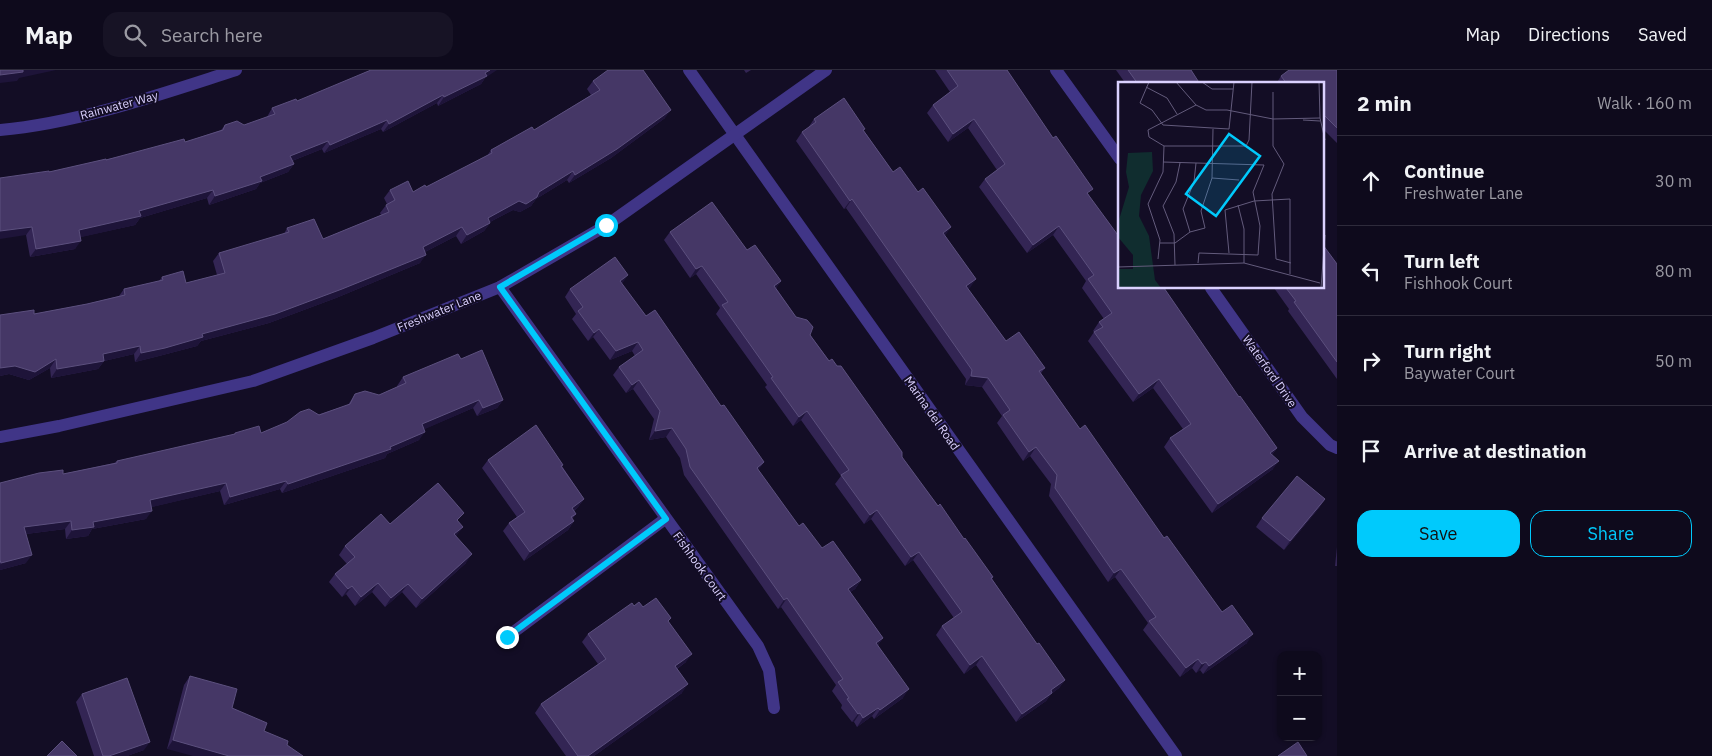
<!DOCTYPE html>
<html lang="en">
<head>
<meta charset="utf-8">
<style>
  body { margin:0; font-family:"IBM Plex Sans",sans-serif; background:#171325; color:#f1f3f6 }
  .controls { position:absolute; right:15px; bottom:15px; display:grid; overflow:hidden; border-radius:10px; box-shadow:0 1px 4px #0004 }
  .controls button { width:45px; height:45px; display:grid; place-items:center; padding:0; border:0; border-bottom:1px solid #2e2b3b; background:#0e0a1c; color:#f1f3f6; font:25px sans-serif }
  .stop { position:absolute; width:15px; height:15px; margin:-11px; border:4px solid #00cafc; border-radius:50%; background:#fff }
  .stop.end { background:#00cafc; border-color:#fff; box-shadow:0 1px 5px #0008 }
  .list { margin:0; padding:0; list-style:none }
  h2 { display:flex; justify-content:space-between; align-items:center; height:65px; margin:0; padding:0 20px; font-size:21px }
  h2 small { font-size:16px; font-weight:400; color:#9b9aa3 }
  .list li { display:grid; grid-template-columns:32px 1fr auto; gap:15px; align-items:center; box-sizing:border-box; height:90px; padding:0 20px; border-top:1px solid #2e2b3b }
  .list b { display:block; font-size:19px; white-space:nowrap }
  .list p { margin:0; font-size:16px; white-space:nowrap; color:#9b9aa3 }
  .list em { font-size:16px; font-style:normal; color:#9b9aa3 }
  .actions { display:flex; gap:10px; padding:15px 20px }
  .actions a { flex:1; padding:11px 0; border:1px solid #00cafc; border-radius:15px; text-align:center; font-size:18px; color:#00cafc }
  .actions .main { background:#00cafc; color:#111 }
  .icon { flex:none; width:28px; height:28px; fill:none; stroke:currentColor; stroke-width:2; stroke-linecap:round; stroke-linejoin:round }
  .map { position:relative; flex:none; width:1337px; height:686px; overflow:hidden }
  header { display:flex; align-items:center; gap:30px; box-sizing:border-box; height:70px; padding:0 25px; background:#0e0a1c; border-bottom:1px solid #2e2b3b }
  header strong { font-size:24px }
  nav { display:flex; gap:28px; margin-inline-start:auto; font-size:18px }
  .search { width:350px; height:45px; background:#171325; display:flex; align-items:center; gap:12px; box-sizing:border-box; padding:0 18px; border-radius:15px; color:#9b9aa3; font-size:19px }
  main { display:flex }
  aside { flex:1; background:#0e0a1c }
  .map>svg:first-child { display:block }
</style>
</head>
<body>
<header>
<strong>Map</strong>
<div class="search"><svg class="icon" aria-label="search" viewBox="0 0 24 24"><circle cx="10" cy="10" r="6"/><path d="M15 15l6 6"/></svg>Search here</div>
<nav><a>Map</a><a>Directions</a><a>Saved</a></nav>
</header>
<main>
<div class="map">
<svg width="1337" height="686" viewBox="0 0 1337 686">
  <rect width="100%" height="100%" fill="#130d25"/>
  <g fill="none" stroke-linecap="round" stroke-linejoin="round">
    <!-- street -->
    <g stroke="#403587" stroke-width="12">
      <polyline points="689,0 1176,686"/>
      <polyline points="1056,0 1120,89"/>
      <path d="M0,60C79,53 161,24 236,0"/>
      <polyline points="500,217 758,576 769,600 774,638"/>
      <polyline points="1211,218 1302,347 1330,375 1337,378"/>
      <polyline points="0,367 59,356 253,311 373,268 500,217 607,155 826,0"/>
      <polyline points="507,567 665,449"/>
    </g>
  </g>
  <!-- wall -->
  <g fill="#332554">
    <polygon points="744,0 751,0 746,3"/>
    <polygon points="935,0 1007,0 1089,125 1120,218 1239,327 1277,378 1272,385 1273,399 1212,443 1164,377 1170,368 1183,359 1153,318 1133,332 1088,271 1094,262 1093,261 1099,252 1104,249 1082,218 1086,211 1053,165 1027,183 979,117 985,109 997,100 968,58 948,72 927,43 933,35 950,22"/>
    <polygon points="1116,0 1191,0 1200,14 1126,14"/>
    <polygon points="1337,0 1337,73 1323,59 1323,14 1276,14 1281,6"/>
    <polygon points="485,8 481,14 438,36 437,33 383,62 381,59 324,83 322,79 292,91 294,94 288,102 260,113 256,119 209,135 207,128 140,148 135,155 80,167 75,179 30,187 26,165 49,102 185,72 221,60 225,55 244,55 267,47 272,38 297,31"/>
    <polygon points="593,11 665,48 611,88 569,113 567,110 536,129 531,136 520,142 513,140 490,152 490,153 484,161 461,174 456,166 425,182 420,193 336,228 269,253 201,271 197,276 159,286 135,292 134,284 104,291 98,299 51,308 50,298 29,310 9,304 0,306 0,245 34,244 87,234 119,226 124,219 159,211 162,207 186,213 217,205 213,191 219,183 284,164 287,158 323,169 381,145 380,143 387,134 384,128 390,120 413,122 426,117 487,86 491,80 534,60 591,25 587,19"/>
    <polygon points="814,49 864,61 893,102 945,166 976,209 968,219 1006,271 1045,298 1041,303 1080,359 1164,468 1247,573 1203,604 1200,600 1196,603 1192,598 1180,607 1143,560 1148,553 1115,507 1108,512 1049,426 1051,414 1030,386 1023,391 997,353 1002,346 982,317 965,315 966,309 846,138 844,139 796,71 802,62 808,58"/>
    <polygon points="670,162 747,180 781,211 776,218 796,247 810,265 938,436 993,507 992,509 1037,574 1065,610 1059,618 1051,624 1046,631 1016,652 976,595 964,604 936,565 942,556 954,548 913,490 905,496 871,449 864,454 835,414 841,406 801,350 793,356 765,317 767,315 716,244 720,238 696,204 690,208 664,170"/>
    <polygon points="1337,194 1337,309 1288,241 1289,239 1274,218 1323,218"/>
    <polygon points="622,214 646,246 721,336 764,392 758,400 799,456 822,478 861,510 855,519 850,522 883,568 878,575 903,628 874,649 872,646 857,657 854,652 852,652 841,638 842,635 832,621 836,615 781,537 778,539 684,405 680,388 666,367 649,370 654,349 633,319 626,323 613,305 619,297 635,286 632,281 610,290 593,267 588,271 572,249 576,244 565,227 570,219"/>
    <polygon points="461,289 503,330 497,338 477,346 473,338 424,359 419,370 387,384 385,388 282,423 280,419 224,435 220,421 151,437 146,449 92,459 88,466 66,469 65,459 26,464 26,493 0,500 0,413 63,404 114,393 117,391 234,365 235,363 261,363 348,335 355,324 379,325 397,317 397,316 403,307"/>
    <polygon points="488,390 563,395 562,396 584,429 578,437 574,441 576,444 572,449 574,451 568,460 524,491 503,461 509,453 517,447 482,398"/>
    <polygon points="1325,429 1319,438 1284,480 1256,457 1262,448"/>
    <polygon points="458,451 457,465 455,466 466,493 416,538 402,522 385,537 372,522 355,536 346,524 342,527 329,512 335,504 347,494 339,485 345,476 390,454"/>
    <polygon points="1337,477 1337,496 1335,496"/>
    <polygon points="634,536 643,537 668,552 686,592 677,599 682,623 594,686 566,686 535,643 541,634 598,594 582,572 588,564"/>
    <polygon points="190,606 232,638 264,661 167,679 184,615"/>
    <polygon points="82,624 144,680 127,686 94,686 76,632"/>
  </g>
  <!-- shaded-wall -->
  <g fill="#1e1439">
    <polygon points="23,0 56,0 19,8 17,11 0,13 0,5"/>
    <polygon points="490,0 497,0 485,8 481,14 438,36 444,27"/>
    <polygon points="443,25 437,33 383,62 389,54"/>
    <polygon points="671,40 665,48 611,88 569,113 575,105"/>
    <polygon points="974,49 968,58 948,72 953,64"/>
    <polygon points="387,50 381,59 324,83 330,75"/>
    <polygon points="328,71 322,79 284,94 290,86"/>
    <polygon points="294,94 288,102 260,113 256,119 209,135 215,126 260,107"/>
    <polygon points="573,101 567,110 536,129 531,136 520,142 513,140 482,156 488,148 519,131 539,122"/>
    <polygon points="213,120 207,128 140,148 135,155 73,169 79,160 139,141"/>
    <polygon points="852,129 846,138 844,139 850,131"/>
    <polygon points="490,153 484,161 461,174 467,165"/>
    <polygon points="1059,156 1053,165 1027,183 1033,175"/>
    <polygon points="32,157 26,165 0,169 0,161"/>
    <polygon points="462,157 456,166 417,186 423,177"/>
    <polygon points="951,157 945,166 943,163"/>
    <polygon points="81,171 75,179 30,187 36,179"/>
    <polygon points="426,185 420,193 336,228 269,253 201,271 197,276 159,286 135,292 141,283 202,264"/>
    <polygon points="702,196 696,204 690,208 696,199"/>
    <polygon points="628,205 622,214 620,211"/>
    <polygon points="976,209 970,218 960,225 966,216"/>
    <polygon points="781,211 775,220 774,216"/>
    <polygon points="599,259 593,267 588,271 594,263"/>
    <polygon points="638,272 632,281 610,290 616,281"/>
    <polygon points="140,276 134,284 104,291 98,299 51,308 57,299 103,284"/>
    <polygon points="56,289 50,298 29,310 9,304 0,306 0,298"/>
    <polygon points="971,306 988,308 982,317 965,315"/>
    <polygon points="1159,309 1153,318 1133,332 1139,324"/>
    <polygon points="639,310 633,319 626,323 632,315"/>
    <polygon points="479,330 473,338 416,363 422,354"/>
    <polygon points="503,330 497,338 477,346 483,338"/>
    <polygon points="807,341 801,350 793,356 799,347"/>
    <polygon points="672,358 666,367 649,370 655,361"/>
    <polygon points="425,362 419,370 387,384 385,388 282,423 288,414 390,377"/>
    <polygon points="1036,377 1030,386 1023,391 1029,382"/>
    <polygon points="1277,378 1271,386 1270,383"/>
    <polygon points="1279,391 1273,399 1212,443 1218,434"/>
    <polygon points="764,392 758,401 757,398"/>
    <polygon points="286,411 280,419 224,435 230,427"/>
    <polygon points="226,413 220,421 144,439 150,430"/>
    <polygon points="584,429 578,437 566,446 572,438"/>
    <polygon points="1325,429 1319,438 1284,480 1290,471"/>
    <polygon points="877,440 871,449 864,454 870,445"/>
    <polygon points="152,441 146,449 92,459 88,466 66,469 72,460 93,452"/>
    <polygon points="71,451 65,459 18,465 24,457"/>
    <polygon points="574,451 568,460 524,491 530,482"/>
    <polygon points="463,457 457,465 448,473 454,464"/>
    <polygon points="919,482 913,490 905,496 911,487"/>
    <polygon points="472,484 466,493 416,538 422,529"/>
    <polygon points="32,485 26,493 0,500 0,495 1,493"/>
    <polygon points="1121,499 1115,507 1108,512 1114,503"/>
    <polygon points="861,510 855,519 842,528 848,519"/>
    <polygon points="378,513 372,522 355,536 361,527"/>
    <polygon points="408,514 402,522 385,537 391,528"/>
    <polygon points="352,516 346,524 342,527 348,519"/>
    <polygon points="787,528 781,537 778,539 784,530"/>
    <polygon points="1253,564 1247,573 1203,604 1209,596"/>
    <polygon points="883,568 877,577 876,573"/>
    <polygon points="692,584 686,592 669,604 675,596"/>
    <polygon points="982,586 976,595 964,604 970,595"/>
    <polygon points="1198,589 1192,598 1180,607 1186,598"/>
    <polygon points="1206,592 1200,600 1196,603 1202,594"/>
    <polygon points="1065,610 1059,618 1051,624 1046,631 1016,652 1022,644 1051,620"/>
    <polygon points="688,614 682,623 594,686 588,686"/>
    <polygon points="909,619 903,628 874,649 880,640"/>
    <polygon points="878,638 872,646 857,657 863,648"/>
    <polygon points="860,643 854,652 852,652 858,644"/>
    <polygon points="173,670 229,686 193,686 167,679"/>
    <polygon points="150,672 144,680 127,686 109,686"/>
  </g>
  <!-- building -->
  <g fill="#453766" stroke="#5c507e">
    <polygon points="0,0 23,0 23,2 0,5"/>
    <polygon points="371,0 490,0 485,3 487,6 444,27 443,25 389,54 387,50 330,75 328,71 290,86 294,94 260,107 262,111 215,126 213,120 139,141 141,146 79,160 81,171 36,179 32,157 0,161 0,108 49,101 49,102 106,89 106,90 184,69 185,72 223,60 225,55 237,51 244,55 275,44 272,38 296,29 297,31"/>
    <polygon points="608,0 643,0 671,40 617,79 575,105 573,101 539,122 537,127 526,134 519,131 488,148 490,153 467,165 462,157 423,177 426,185 342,219 275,244 202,264 203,267 165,278 141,283 140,276 103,284 104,291 57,299 56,289 35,302 15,296 0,298 0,245 34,240 34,244 87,234 125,225 124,219 163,210 162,207 183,201 186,213 225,203 219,183 289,162 287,158 314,149 323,169 389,142 386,135 395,130 390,120 408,111 413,122 425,115 426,117 492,83 491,80 532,57 534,60 600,20 593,11"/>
    <polygon points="947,0 1007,0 1053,68 1056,66 1093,119 1087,123 1120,168 1120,218 1164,218 1239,327 1240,326 1277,378 1270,383 1279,391 1218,434 1170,368 1191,354 1159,309 1139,324 1094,262 1103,257 1099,252 1112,243 1088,209 1094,205 1059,156 1033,175 985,109 1005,94 974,49 953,64 933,35 958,16"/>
    <polygon points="1128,0 1191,0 1200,14 1138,14"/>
    <polygon points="1289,0 1337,0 1337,58 1323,44 1323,14 1287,14 1281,6"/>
    <polygon points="844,28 865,59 863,60 893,102 900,97 918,122 923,118 951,157 943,163 976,209 966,216 1006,271 1019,262 1045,298 1039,301 1080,359 1085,355 1164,468 1167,466 1222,542 1232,535 1253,564 1209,596 1206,592 1202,594 1198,589 1186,598 1149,551 1156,547 1121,499 1114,503 1055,418 1057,405 1036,377 1029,382 1003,345 1010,340 988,308 971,306 972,300 852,129 850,131 802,62 816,52 814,49"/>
    <polygon points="712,132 747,180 755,175 781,211 774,216 796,247 807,250 813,257 810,265 829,291 832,289 837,296 841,296 902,382 902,387 938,436 940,434 964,469 965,468 993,507 991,508 1037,574 1039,573 1065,610 1051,620 1052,623 1022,644 982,586 970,595 942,556 962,542 919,482 911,487 877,440 870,445 841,405 849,400 807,341 799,347 771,308 773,307 722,235 728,232 702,196 696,199 670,162"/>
    <polygon points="1323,175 1337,194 1337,292 1294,232 1296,231 1286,218 1323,218"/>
    <polygon points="615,187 628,205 620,211 646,246 655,240 721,336 724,335 764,392 757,398 799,456 803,453 822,478 833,471 861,510 848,519 883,568 876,573 909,619 880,640 878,638 863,648 860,643 858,644 847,629 849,628 838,612 843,609 787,528 784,530 690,397 686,379 672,358 655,361 660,341 639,310 632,315 619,297 643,280 638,272 616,281 599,259 594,263 578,241 583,237 570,219"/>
    <polygon points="482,280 503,330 483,338 479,330 422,354 425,362 390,377 391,379 288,414 286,411 230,427 226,413 150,430 152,441 93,452 94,457 72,460 71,451 24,457 32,485 1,493 0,490 0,413 39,403 63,400 63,404 117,393 117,391 235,364 235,363 259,356 261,363 287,352 300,342 309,339 319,345 350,334 355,324 365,321 379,325 406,313 403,307 458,284 461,289"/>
    <polygon points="536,355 563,395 561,396 584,429 572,438 576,444 571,447 574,451 530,482 509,453 525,442 488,390"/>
    <polygon points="1297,406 1325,429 1290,471 1262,448"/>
    <polygon points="438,413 464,443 457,450 463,457 454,464 472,484 422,529 408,514 391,528 378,513 361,527 352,516 348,519 335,504 355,487 345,476 381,444 390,454"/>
    <polygon points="656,528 671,548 668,551 692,584 675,596 688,614 588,686 578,686 541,634 606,589 588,564 632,533 634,536 639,532 643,537"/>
    <polygon points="190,606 237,619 232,638 267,653 264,661 288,671 287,675 303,686 229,686 173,670"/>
    <polygon points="127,608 150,672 109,686 103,686 82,624"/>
    <polygon points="62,671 77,686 47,686"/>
    <polygon points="1298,672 1307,686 1278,686"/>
  </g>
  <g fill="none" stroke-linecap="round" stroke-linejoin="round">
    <!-- route -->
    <polyline stroke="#00cafc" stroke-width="6" points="507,567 666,449 500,217 606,155"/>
  </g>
  <g text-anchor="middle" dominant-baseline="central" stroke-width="4" stroke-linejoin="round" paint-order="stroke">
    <!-- street labels -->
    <g font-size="12" fill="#dbd1ff" stroke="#130d25">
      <text transform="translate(119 35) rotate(-15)">Rainwater Way</text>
      <text transform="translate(439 241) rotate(-22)">Freshwater Lane</text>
      <text transform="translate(1270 301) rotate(55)">Waterford Drive</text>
      <text transform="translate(932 343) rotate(55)">Marina del Road</text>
      <text transform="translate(700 496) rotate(54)">Fishhook Court</text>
    </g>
  </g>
  <!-- overview -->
  <g transform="translate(1118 12)">
    <rect width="206" height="206" fill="#130d25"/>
    <path d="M34,70L35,89L23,113L21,134L31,154L37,198L43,206H0V187H15V173L0,155V141L11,105L8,90L10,71Z" fill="#102d2f"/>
    <path fill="none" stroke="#635b7c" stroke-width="1" d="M31,0L22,21L34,28L45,43L111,47L116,0M58,0L78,23L88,28H109L155,37L202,36M84,0L94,7H115M201,0L202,36L207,58M28,5L49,16L59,32M155,10V64L166,82L154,112L158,177L173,181M78,23L30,48L31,55L46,64H128L131,58L134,0M185,38L202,39M45,80L146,83L135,110L142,144L140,173L81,171L80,181M94,96L121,98M120,123L126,147V181M72,150L65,127L76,100L78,81M42,161H57L72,150L87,146L83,129L94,96L95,47M111,171L107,128L136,119L172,117V192M40,177L42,158L30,122L45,90L46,64M57,183L56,152L45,124L58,100L62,81M0,185L126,181L202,201M203,206L207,153"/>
    <path fill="#00cafc" fill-opacity="0.15" stroke="#00cafc" stroke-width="2.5" d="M111,52L142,74L98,134L68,112Z"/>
    <rect width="206" height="206" fill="none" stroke="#dbd1ff" stroke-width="2.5"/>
  </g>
</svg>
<div class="controls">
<button>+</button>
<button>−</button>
</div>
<div class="stop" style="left:606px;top:155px"></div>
<div class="stop end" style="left:507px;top:567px"></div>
</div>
<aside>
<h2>2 min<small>Walk · 160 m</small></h2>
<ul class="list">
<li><svg class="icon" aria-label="ahead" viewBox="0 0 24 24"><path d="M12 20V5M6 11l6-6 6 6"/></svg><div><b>Continue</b><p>Freshwater Lane</p></div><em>30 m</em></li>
<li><svg class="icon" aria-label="left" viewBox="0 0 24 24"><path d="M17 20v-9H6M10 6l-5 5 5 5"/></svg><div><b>Turn left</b><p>Fishhook Court</p></div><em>80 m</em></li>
<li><svg class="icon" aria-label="right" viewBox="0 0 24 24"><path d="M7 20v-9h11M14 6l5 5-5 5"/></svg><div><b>Turn right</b><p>Baywater Court</p></div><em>50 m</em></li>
<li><svg class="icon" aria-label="arrive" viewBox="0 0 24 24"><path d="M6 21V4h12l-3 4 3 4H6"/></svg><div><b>Arrive at destination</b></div></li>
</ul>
<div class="actions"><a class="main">Save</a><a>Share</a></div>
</aside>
</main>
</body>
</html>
